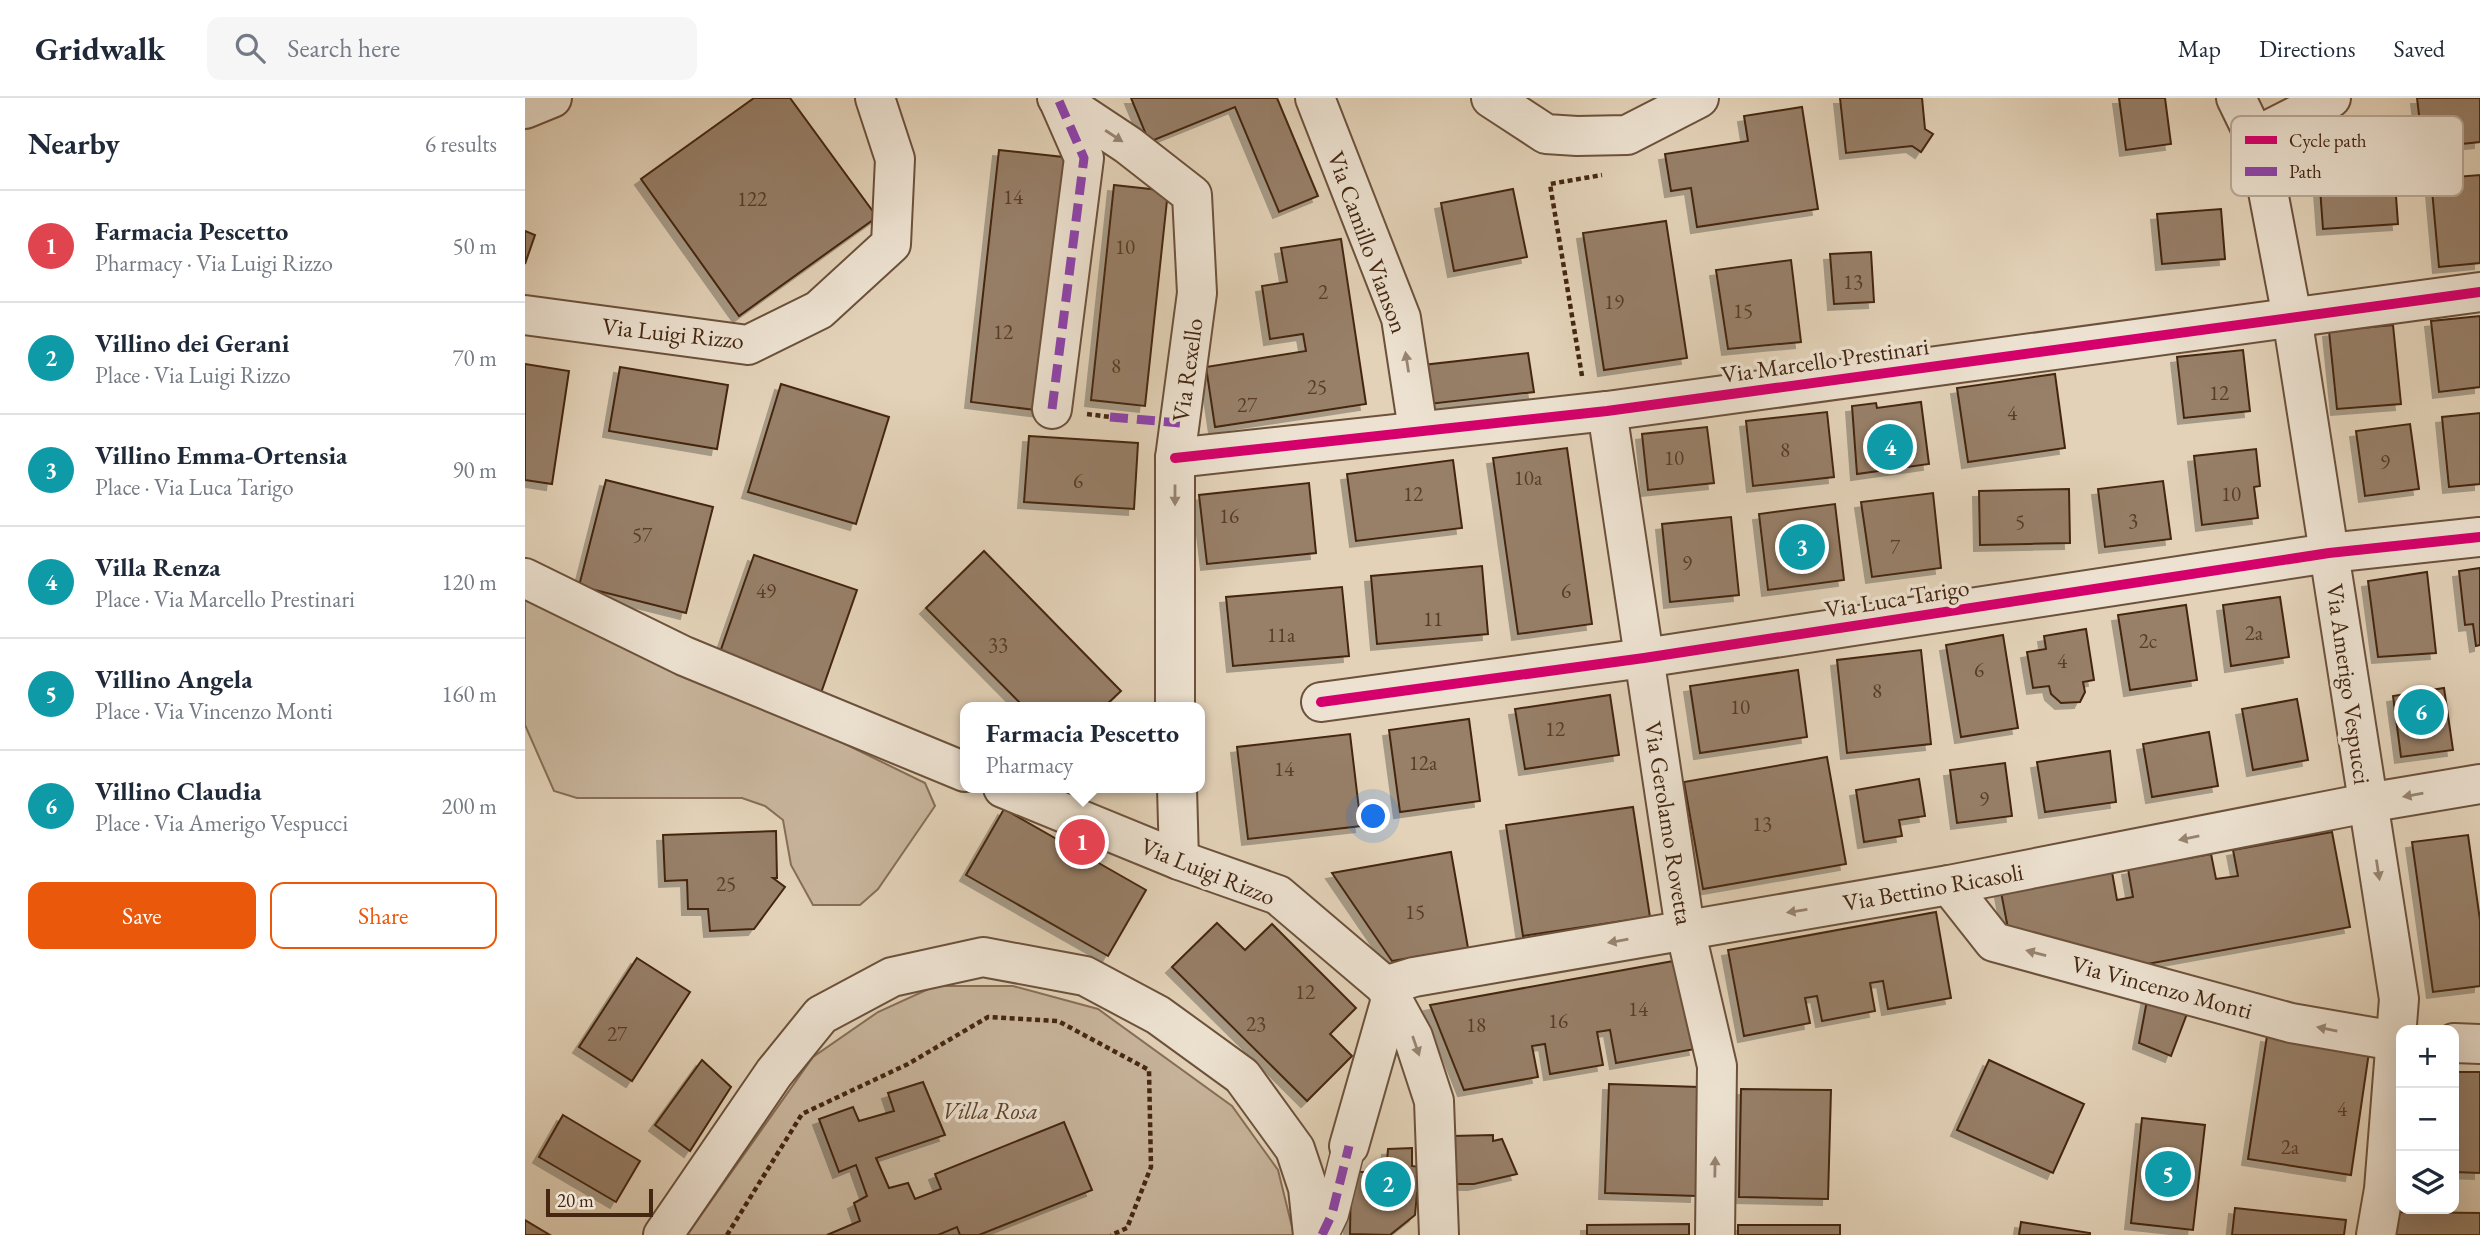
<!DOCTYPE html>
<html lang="en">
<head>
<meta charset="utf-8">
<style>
  body { margin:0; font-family:"EB Garamond",serif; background:#f6f6f7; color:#1f2937 }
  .controls { position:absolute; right:21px; bottom:21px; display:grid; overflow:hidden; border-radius:14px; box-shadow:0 7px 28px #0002 }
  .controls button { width:63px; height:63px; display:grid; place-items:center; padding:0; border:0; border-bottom:2px solid #e0e1e3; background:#fff; color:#1f2937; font:35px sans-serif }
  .scale { position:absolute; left:21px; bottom:18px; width:107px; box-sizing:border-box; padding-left:7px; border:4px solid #442611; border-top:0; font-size:19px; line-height:24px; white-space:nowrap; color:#442611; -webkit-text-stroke:5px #ede2d1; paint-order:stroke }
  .you { position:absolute; left:849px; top:719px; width:24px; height:24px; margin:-18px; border:5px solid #fff; border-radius:50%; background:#1a73e8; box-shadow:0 0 0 10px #1a73e833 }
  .badge { display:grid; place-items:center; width:46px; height:46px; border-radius:50%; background:#ea580c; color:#fff; font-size:23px; font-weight:700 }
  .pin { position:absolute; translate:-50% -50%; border:4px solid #fff; box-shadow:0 2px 7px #0006 }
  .popup { position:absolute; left:435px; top:604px; width:245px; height:91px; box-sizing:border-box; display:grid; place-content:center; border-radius:14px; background:#fff; filter:drop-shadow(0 2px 5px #0005); font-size:23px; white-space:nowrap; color:#747a83 }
  .popup b { font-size:26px; color:#1f2937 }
  .popup::after { content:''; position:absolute; left:50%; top:100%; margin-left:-14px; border:14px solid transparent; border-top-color:#fff }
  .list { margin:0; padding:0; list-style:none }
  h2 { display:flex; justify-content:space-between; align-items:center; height:91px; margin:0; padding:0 28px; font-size:30px }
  h2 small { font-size:23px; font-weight:400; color:#747a83 }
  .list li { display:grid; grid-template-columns:46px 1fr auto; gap:21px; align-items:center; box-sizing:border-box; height:112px; padding:0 28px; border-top:2px solid #e0e1e3 }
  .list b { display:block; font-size:26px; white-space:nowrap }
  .list p { margin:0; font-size:23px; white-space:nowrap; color:#747a83 }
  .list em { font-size:23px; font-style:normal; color:#747a83 }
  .actions { display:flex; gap:14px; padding:21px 28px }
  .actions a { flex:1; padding:16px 0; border:2px solid #ea580c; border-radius:14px; text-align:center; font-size:24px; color:#ea580c }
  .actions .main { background:#ea580c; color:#fff }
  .icon { flex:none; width:38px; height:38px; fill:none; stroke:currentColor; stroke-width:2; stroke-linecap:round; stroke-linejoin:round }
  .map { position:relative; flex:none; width:1955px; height:1137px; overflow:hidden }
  header { display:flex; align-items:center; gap:42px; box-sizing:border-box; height:98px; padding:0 35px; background:#fff; border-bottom:2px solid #e0e1e3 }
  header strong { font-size:33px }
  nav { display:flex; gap:38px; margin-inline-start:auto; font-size:24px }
  .search { width:490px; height:63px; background:#f6f6f7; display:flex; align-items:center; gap:18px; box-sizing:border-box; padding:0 24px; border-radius:14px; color:#747a83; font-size:26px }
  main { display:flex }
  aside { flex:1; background:#fff }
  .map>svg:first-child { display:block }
</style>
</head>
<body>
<header>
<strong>Gridwalk</strong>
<div class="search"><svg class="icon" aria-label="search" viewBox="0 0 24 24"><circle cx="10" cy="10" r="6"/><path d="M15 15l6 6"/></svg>Search here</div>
<nav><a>Map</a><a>Directions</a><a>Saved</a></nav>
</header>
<main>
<aside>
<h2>Nearby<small>6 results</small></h2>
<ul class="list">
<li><span class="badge" style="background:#e0444e">1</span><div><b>Farmacia Pescetto</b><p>Pharmacy · Via Luigi Rizzo</p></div><em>50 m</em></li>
<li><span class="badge" style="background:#0f9aa8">2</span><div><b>Villino dei Gerani</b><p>Place · Via Luigi Rizzo</p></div><em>70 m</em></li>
<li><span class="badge" style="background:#0f9aa8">3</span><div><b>Villino Emma-Ortensia</b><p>Place · Via Luca Tarigo</p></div><em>90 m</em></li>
<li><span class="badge" style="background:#0f9aa8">4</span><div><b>Villa Renza</b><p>Place · Via Marcello Prestinari</p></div><em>120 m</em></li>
<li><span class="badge" style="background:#0f9aa8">5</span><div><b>Villino Angela</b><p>Place · Via Vincenzo Monti</p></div><em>160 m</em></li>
<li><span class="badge" style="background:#0f9aa8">6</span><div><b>Villino Claudia</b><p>Place · Via Amerigo Vespucci</p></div><em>200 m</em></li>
</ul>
<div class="actions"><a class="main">Save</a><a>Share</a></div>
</aside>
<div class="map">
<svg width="1955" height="1137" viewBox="0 0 1955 1137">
  <defs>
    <filter id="shadow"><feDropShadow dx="-6" dy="6" stdDeviation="0" flood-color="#0004"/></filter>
  </defs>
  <rect width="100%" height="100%" fill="#e3d2b8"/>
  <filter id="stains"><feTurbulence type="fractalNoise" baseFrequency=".00286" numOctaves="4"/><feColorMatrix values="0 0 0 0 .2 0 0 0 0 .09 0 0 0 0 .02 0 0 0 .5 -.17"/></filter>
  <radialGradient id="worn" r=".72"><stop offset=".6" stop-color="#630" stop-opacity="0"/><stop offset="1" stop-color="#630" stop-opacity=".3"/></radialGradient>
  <!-- green -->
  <g fill="#c8b59c" stroke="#866e56" stroke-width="2">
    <polygon points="0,490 400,685 410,708 353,791 335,807 288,807 266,767 258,722 240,708 217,700 52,700 29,693 0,627"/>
    <polygon points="410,888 488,888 573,911 707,1008 753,1072 769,1137 162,1137 288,959 353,914"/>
  </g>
  <!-- building -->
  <g fill="#977f68" stroke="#442611" stroke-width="2" filter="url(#shadow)">
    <polygon points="229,0 265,0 352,119 214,218 116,81"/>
    <polygon points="606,0 752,0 793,98 754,114 710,9 624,44"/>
    <polygon points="1315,0 1397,0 1400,31 1408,36 1396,54 1387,48 1321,55"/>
    <polygon points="1594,0 1640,0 1646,46 1601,52"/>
    <polygon points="1892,0 1955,0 1955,44 1898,50"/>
    <polygon points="1277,9 1293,111 1172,129 1166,90 1146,93 1140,56 1223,43 1219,18"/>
    <polygon points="1848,42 1850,85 1870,84 1873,126 1798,131 1795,90 1781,90 1778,44"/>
    <polygon points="474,52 547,60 518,313 446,304"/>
    <polygon points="1955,77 1955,165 1914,169 1906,81"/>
    <polygon points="589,87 643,93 620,308 566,302"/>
    <polygon points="988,91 1002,159 929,173 916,105"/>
    <polygon points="1696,111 1700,161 1637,166 1632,116"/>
    <polygon points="1141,123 1162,260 1079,272 1058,135"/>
    <polygon points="0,133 10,137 0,166"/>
    <polygon points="816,141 841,306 690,329 681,269 781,253 778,236 745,241 737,188 762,184 756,150"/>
    <polygon points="1346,154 1349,204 1309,206 1305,156"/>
    <polygon points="1266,162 1276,244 1203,251 1191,172"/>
    <polygon points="1955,218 1955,289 1914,294 1906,223"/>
    <polygon points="1868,227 1876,306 1812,311 1804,233"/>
    <polygon points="1718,252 1725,313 1659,320 1652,259"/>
    <polygon points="1003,255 1009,294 904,306 898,267"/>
    <polygon points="0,266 44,273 27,386 0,382"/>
    <polygon points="95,269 203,287 192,351 84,333"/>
    <polygon points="1530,276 1540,350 1443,364 1432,290"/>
    <polygon points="256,286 364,319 331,426 223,394"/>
    <polygon points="1396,304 1404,366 1332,376 1327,308 1351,305 1352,310"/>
    <polygon points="1302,314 1309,379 1228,388 1221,323"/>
    <polygon points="1955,315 1955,386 1924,389 1917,319"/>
    <polygon points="1885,326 1894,391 1840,398 1831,333"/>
    <polygon points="1182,329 1189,385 1123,392 1117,336"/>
    <polygon points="504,338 613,345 609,411 499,404"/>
    <polygon points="1042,350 1067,526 993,536 968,360"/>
    <polygon points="1731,351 1735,388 1729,389 1733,420 1677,427 1669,358"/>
    <polygon points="928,362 937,430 831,443 822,376"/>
    <polygon points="81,382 188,409 161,515 54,488"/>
    <polygon points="1638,383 1646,441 1580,449 1573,391"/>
    <polygon points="784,385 791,455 682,466 674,397"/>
    <polygon points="1544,391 1545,445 1455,447 1454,393"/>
    <polygon points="1408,395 1416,470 1347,479 1336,404"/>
    <polygon points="1310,406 1319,482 1243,492 1234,416"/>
    <polygon points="1206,419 1214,497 1145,504 1137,426"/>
    <polygon points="459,453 596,593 579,609 499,609 401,510"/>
    <polygon points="229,457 332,492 296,595 193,560"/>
    <polygon points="957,468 963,536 852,546 846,478"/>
    <polygon points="1955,470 1955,547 1951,548 1948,526 1940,527 1934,473"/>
    <polygon points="1902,474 1911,555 1853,559 1843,483"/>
    <polygon points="817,489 824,558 708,568 701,499"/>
    <polygon points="1755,499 1764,559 1706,568 1698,507"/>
    <polygon points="1661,507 1672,582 1605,592 1593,517"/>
    <polygon points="1561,531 1569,582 1558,584 1560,594 1555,604 1536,605 1526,596 1524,588 1508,590 1502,554 1521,551 1519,538"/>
    <polygon points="1478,537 1493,630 1436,639 1421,547"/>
    <polygon points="1396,552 1406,646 1322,655 1312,562"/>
    <polygon points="1273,572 1282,639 1175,655 1165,588"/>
    <polygon points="1919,590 1928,652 1876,659 1868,598"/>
    <polygon points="1085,597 1094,657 1000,671 990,611"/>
    <polygon points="1772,601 1783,662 1728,672 1717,611"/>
    <polygon points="944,621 955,703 875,714 864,632"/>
    <polygon points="1684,634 1693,688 1627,699 1618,646"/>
    <polygon points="825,636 836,728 723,741 712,649"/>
    <polygon points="1585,653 1591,704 1520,714 1512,664"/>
    <polygon points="1302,659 1321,766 1178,791 1159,684"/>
    <polygon points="1480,665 1487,718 1432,725 1425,672"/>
    <polygon points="1394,681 1400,718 1374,722 1377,738 1339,744 1331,692"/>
    <polygon points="1108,709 1125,819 998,838 981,727"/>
    <polygon points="479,711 621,792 583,858 441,777"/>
    <polygon points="251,733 252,780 248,780 260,789 229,831 185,833 183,811 163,811 162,782 140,783 138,737"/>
    <polygon points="1807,734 1825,829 1584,873 1485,841 1476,794 1587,774 1592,802 1608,799 1603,771 1686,756 1691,781 1713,778 1708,752"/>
    <polygon points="1943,737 1955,822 1955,888 1908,894 1887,744"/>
    <polygon points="926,754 943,850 867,863 807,775"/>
    <polygon points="1411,814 1426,900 1363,911 1358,883 1345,885 1350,913 1297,923 1292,898 1280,900 1285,925 1219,938 1203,852"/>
    <polygon points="692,825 720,852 747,826 831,910 805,936 827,958 782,1003 647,869"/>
    <polygon points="112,860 165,894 107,983 54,949"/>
    <polygon points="1154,862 1170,951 1091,965 1085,932 1072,934 1078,967 1025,976 1020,946 1007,948 1013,979 939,992 905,907"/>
    <polygon points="1623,897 1663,913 1646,958 1614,945"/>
    <polygon points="1742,938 1844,954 1826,1077 1723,1061"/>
    <polygon points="177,962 206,989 165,1053 130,1027"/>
    <polygon points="1464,962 1559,1006 1528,1075 1432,1032"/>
    <polygon points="1929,974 1955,974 1955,1075 1929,1074"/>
    <polygon points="398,984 420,1037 351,1060 364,1090 383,1085 390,1101 416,1091 410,1076 539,1024 567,1092 454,1137 435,1137 432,1129 413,1137 302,1137 335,1123 329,1105 342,1098 331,1067 314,1074 294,1021 328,1009 334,1023 369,1013 363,995"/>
    <polygon points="1084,986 1174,989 1171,1098 1080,1095"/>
    <polygon points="1216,991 1306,992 1303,1101 1214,1099"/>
    <polygon points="38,1017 115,1063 91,1104 14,1059"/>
    <polygon points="1617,1020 1680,1027 1668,1132 1606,1125"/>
    <polygon points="968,1037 968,1043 977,1041 992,1076 949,1086 928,1086 927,1038"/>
    <polygon points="887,1050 887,1068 901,1070 901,1097 892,1095 890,1117 865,1137 825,1136 826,1073 861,1076 863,1051"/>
    <polygon points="1710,1110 1821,1122 1819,1137 1707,1137"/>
    <polygon points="1870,1114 1955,1115 1955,1137 1866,1137"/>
    <polygon points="0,1122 25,1137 0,1137"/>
    <polygon points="1496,1124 1565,1135 1565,1137 1494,1137"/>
    <polygon points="1164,1126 1164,1137 1062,1137 1062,1127"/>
    <rect x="1213" y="1127" width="102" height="10"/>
  </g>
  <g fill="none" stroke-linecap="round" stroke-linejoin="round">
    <!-- pedestrian casing -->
    <g stroke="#6c513b" stroke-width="35">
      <polyline id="pedestrian" points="797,1137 807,1116 824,1048"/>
    </g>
    <!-- minor casing -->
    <g stroke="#6c513b" stroke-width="42">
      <g id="minor">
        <polyline points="532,0 603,47 667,97 672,195 650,360 650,609"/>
        <polyline points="790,0 876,220 893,332"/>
        <polyline points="966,0 1021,36 1052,38 1102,37 1174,0"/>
        <polyline points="1711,0 1730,39 1741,83 1767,219 1874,901 1859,1091 1851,1137"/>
        <polyline points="0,11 27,0"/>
        <polyline points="1730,39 1806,0"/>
        <polyline points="0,217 223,247 294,212 366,146 370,61 350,0"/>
        <polyline points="527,311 559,60 534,3"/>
        <polyline points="1082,313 1160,831"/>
        <polyline points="650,360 1082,313 1955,194"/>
        <polyline points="796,604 1119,560 1804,455 1955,439"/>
        <polyline points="652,690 654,762"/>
        <polyline points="1424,787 1469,844 1766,925 1876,944"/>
        <polyline points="1929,945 1955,946"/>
        <polyline points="824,1048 866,901"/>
        <polyline points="138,1137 249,975 296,917 367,879 458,859 560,878 633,917 717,978 770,1051 783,1090 788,1137"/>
      </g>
    </g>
    <!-- tertiary casing -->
    <g stroke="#6c513b" stroke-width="42">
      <g id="tertiary">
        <polyline points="0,480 159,558 440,674"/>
        <polyline points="478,690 654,762 753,797 860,888 888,939 909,1003 914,1137"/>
        <polyline points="1160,831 1192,968 1190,1137"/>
        <polyline points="860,888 889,879 1424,787 1842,705 1955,686"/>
      </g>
    </g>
    <!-- path -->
    <g stroke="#442611" stroke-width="4.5" stroke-dasharray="5 3.5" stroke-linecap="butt">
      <polyline points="1057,278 1025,86 1077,77"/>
      <polyline points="562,316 585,319"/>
      <polyline points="202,1137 277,1016 383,966 463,919 533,923 624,972 626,1069 602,1130 586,1137"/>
    </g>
    <!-- pedestrian -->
    <use href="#pedestrian" stroke="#ede2d1" stroke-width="32"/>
    <!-- minor -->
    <use href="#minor" stroke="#ede2d1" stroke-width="38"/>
    <!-- tertiary -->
    <use href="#tertiary" stroke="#ede2d1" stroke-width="38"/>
    <!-- quiet -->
    <g stroke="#8e44ad" stroke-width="9" stroke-dasharray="18 9" stroke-linecap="butt">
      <polyline points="527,311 559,60 534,3"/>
      <polyline points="585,319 655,325"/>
      <polyline points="797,1137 807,1116 824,1048"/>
    </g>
    <!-- cycleway casing -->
    <g stroke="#ede2d1" stroke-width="15">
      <g id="cycleway">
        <polyline points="650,360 1082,313 1955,194"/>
        <polyline points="796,604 1119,560 1804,455 1955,439"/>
      </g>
    </g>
    <!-- cycleway -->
    <use href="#cycleway" stroke="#d6006c" stroke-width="10"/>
  </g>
  <!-- one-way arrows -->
  <defs><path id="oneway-solid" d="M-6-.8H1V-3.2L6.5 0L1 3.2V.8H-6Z" transform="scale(1.75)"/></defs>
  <g fill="#988471">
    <use href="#oneway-solid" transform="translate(589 38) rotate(33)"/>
    <use href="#oneway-solid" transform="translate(882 264) rotate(-99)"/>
    <use href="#oneway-solid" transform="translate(650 397) rotate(90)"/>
    <use href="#oneway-solid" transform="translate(1888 697) rotate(170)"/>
    <use href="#oneway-solid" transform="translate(1664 740) rotate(169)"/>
    <use href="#oneway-solid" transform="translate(1853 772) rotate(81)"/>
    <use href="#oneway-solid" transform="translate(1272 813) rotate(171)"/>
    <use href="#oneway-solid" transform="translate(1093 843) rotate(170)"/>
    <use href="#oneway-solid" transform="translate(1511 855) rotate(-165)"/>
    <use href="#oneway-solid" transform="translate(1802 931) rotate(-169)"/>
    <use href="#oneway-solid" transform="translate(891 948) rotate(71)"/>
    <use href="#oneway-solid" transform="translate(1190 1069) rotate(-89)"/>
  </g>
  <g text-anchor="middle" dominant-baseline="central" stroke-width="7" stroke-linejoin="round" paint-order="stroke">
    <!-- number labels -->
    <g font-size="21" fill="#593c27">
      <text x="488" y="98">14</text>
      <text x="227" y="100">122</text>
      <text x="600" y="148">10</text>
      <text x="1328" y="183">13</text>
      <text x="798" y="193">2</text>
      <text x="1089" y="203">19</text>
      <text x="1218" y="212">15</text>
      <text x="478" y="233">12</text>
      <text x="591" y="267">8</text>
      <text x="792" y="288">25</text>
      <text x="1694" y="294">12</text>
      <text x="722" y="306">27</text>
      <text x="1487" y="314">4</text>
      <text x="1260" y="351">8</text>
      <text x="1149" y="359">10</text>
      <text x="1860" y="363">9</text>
      <text x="1003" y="379">10a</text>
      <text x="553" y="382">6</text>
      <text x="888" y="395">12</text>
      <text x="1706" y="395">10</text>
      <text x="704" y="417">16</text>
      <text x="1608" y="422">3</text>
      <text x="1495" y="423">5</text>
      <text x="117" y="436">57</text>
      <text x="1370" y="448">7</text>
      <text x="1162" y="464">9</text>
      <text x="241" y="492">49</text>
      <text x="1041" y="492">6</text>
      <text x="908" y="520">11</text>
      <text x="1729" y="534">2a</text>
      <text x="756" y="536">11a</text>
      <text x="1623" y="542">2c</text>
      <text x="473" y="546">33</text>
      <text x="1537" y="562">4</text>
      <text x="1454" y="571">6</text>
      <text x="1352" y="592">8</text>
      <text x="1215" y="608">10</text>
      <text x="1030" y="630">12</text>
      <text x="898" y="664">12a</text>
      <text x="759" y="670">14</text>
      <text x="1459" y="700">9</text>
      <text x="1237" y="725">13</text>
      <text x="201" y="785">25</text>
      <text x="890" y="813">15</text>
      <text x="780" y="893">12</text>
      <text x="1113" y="910">14</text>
      <text x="1033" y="922">16</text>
      <text x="731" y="925">23</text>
      <text x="951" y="926">18</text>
      <text x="92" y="935">27</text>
      <text x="1817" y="1010">4</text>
      <text x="1765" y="1048">2a</text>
    </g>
    <!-- street labels -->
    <g font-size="24" fill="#442611" stroke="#ede2d1">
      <text transform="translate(843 144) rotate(70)">Via Camillo Vianson</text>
      <text transform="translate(148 235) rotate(6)">Via Luigi Rizzo</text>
      <text transform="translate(1300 262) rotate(-8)">Via Marcello Prestinari</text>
      <text transform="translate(662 272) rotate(-82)">Via Rexello</text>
      <text transform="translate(1372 500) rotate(-9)">Via Luca Tarigo</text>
      <text transform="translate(1824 586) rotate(82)">Via Amerigo Vespucci</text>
      <text transform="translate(1144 725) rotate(81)">Via Gerolamo Rovetta</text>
      <text transform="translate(683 773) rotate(22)">Via Luigi Rizzo</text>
      <text transform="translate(1408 789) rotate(-10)">Via Bettino Ricasoli</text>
      <text transform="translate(1637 889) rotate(15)">Via Vincenzo Monti</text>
    </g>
    <!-- park labels -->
    <g font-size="24" font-style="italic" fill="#5e432d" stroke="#ede2d1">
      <text x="465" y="1012">Villa Rosa</text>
    </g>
  </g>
  <!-- legend -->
  <rect x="1706" y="18" width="232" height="80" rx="10" fill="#ede2d1" stroke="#baaa97" stroke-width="2"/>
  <rect x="1720" y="38" width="32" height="8" fill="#d6006c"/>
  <rect x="1720" y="69" width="32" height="9" fill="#8e44ad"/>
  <g font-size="19" fill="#442611">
    <text x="1764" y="49">Cycle path</text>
    <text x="1764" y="80">Path</text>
  </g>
  <rect width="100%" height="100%" filter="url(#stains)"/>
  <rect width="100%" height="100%" fill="url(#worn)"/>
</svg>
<div class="controls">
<button>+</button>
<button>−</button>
<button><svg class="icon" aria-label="layers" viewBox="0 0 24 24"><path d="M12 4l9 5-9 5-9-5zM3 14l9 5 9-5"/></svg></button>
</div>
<div class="scale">20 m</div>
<div class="you"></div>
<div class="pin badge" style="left:557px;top:744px;background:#e0444e">1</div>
<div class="popup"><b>Farmacia Pescetto</b>Pharmacy</div>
<div class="pin badge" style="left:863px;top:1086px;background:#0f9aa8">2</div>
<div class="pin badge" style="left:1277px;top:449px;background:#0f9aa8">3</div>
<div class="pin badge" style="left:1365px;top:349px;background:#0f9aa8">4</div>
<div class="pin badge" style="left:1643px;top:1076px;background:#0f9aa8">5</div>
<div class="pin badge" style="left:1896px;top:614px;background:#0f9aa8">6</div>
</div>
</main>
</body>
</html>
